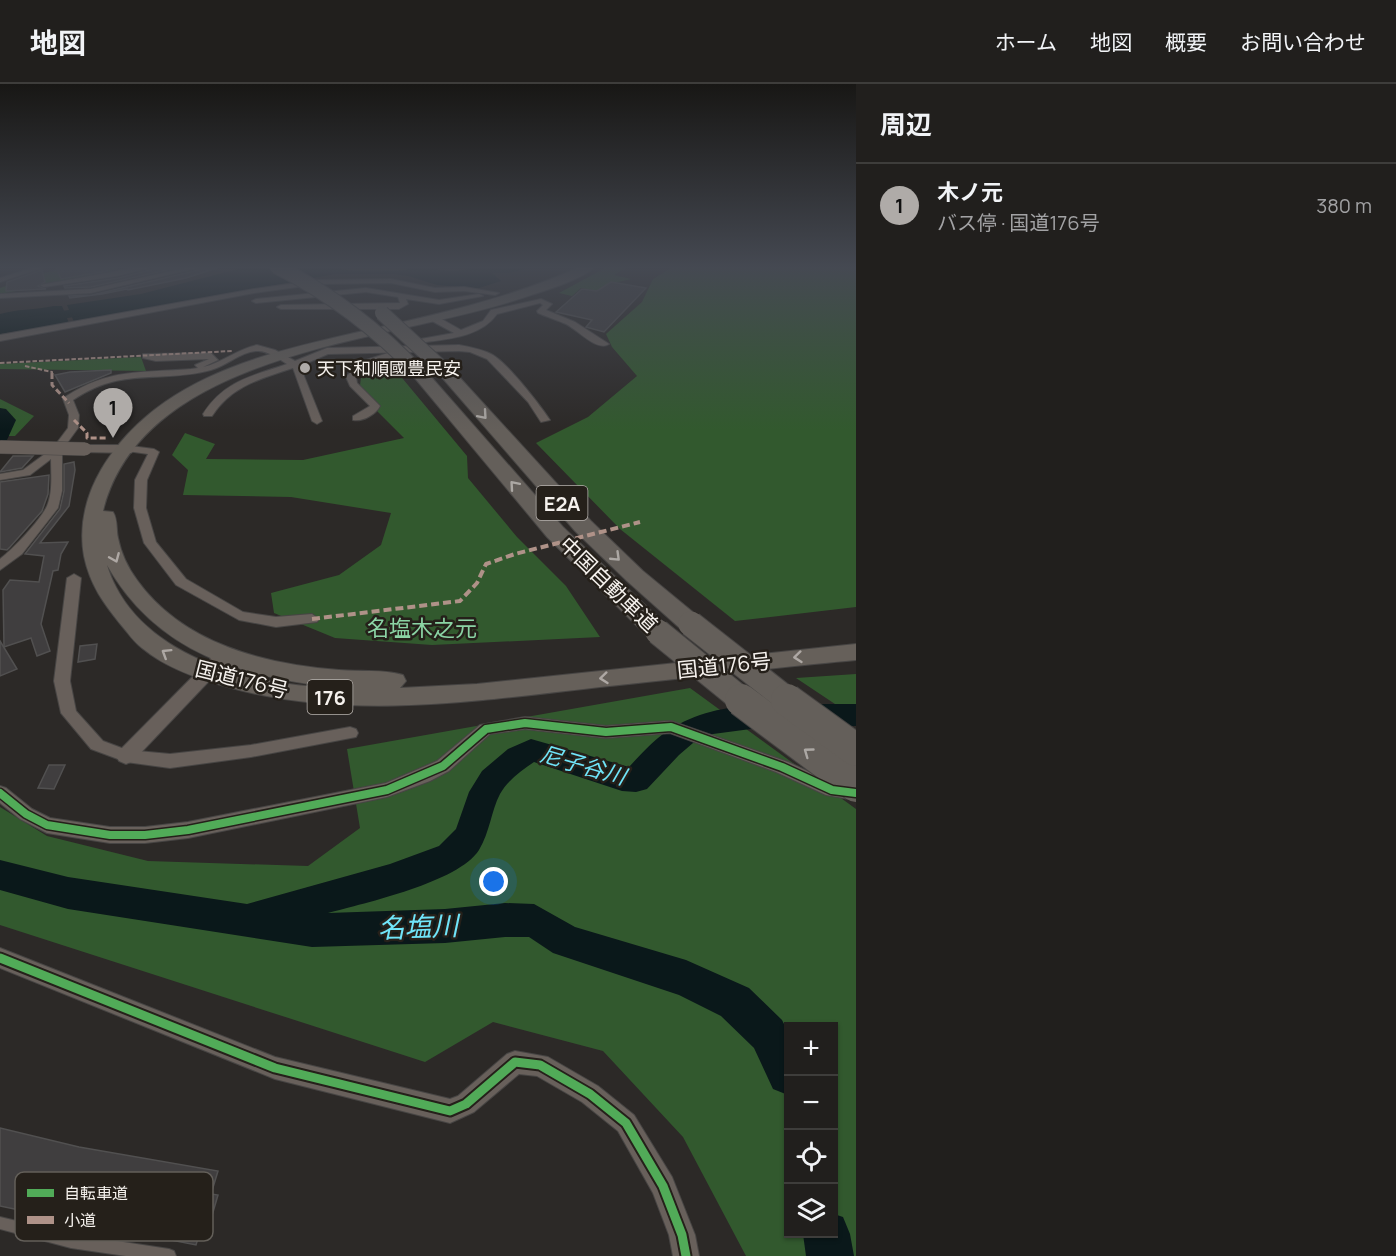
<!DOCTYPE html>
<html lang="ja">
<head>
<meta charset="utf-8">
<style>
  body { margin:0; font-family:Manrope,"Noto Sans JP",sans-serif; background:#292726; color:#f1f3f6 }
  .controls { position:absolute; right:18px; bottom:18px; display:grid; overflow:hidden; border-radius:0px; box-shadow:0 2px 4px #0004 }
  .controls button { width:54px; height:54px; display:grid; place-items:center; padding:0; border:0; border-bottom:2px solid #3e3d3b; background:#211f1d; color:#f1f3f6; font:30px sans-serif }
  .you { position:absolute; left:494px; top:798px; width:21px; height:21px; margin:-15px; border:4px solid #fff; border-radius:50%; background:#1a73e8; box-shadow:0 0 0 9px #1a73e833 }
  .badge { display:grid; place-items:center; width:39px; height:39px; border-radius:50%; background:#afaba8; color:#111; font-size:20px; font-weight:700 }
  .pin { position:absolute; translate:-50% -50px; filter:drop-shadow(0 2px 3px #0008) }
  .pin::after { content:''; position:absolute; top:32px; width:21px; height:18px; background:inherit; clip-path:polygon(0 0,100% 0,50% 100%) }
  .list { margin:0; padding:0; list-style:none }
  h2 { display:flex; justify-content:space-between; align-items:center; height:78px; margin:0; padding:0 24px; font-size:26px }
  h2 small { font-size:20px; font-weight:400; color:#a2a2a4 }
  .list li { display:grid; grid-template-columns:39px 1fr auto; gap:18px; align-items:center; box-sizing:border-box; height:84px; padding:0 24px; border-top:2px solid #3e3d3b }
  .list b { display:block; font-size:22px; white-space:nowrap }
  .list p { margin:0; font-size:20px; white-space:nowrap; color:#a2a2a4 }
  .list em { font-size:20px; font-style:normal; color:#a2a2a4 }
  .icon { flex:none; width:33px; height:33px; fill:none; stroke:currentColor; stroke-width:2; stroke-linecap:round; stroke-linejoin:round }
  .map { position:relative; flex:none; width:856px; height:1172px; overflow:hidden }
  header { display:flex; align-items:center; gap:36px; box-sizing:border-box; height:84px; padding:0 30px; background:#211f1d; border-bottom:2px solid #3e3d3b }
  header strong { font-size:28px }
  nav { display:flex; gap:33px; margin-inline-start:auto; font-size:21px }
  main { display:flex }
  aside { flex:1; background:#211f1d }
  .map>svg:first-child { display:block }
</style>
</head>
<body>
<header>
<strong>地図</strong>
<nav><a>ホーム</a><a>地図</a><a>概要</a><a>お問い合わせ</a></nav>
</header>
<main>
<div class="map">
<svg width="856" height="1172" viewBox="0 0 856 1172">
  <rect width="100%" height="100%" fill="#2c2927"/>
  <!-- green -->
  <g fill="#32592e" fill-rule="evenodd">
    <polygon points="66,182 126,182 107,188 111,189 0,210 0,204"/>
    <polygon points="616,182 629,182 614,191 631,195 610,200 597,207 581,204 572,212 559,209 605,184"/>
    <polygon points="674,182 856,182 856,523 735,537 620,445 536,359 588,333 637,292 612,263 606,250 642,218 653,195"/>
    <polygon points="141,273 146,287 0,285 0,280"/>
    <polygon points="388,277 467,372 468,394 517,453 566,502 600,553 432,561 335,554 274,529 271,509 339,491 381,461 391,429 291,413 183,411 188,386 172,371 185,349 215,360 206,375 303,376 404,354 359,309 362,286 374,280"/>
    <polygon points="0,315 34,332 15,352 0,352"/>
    <polygon points="856,590 856,634 796,594"/>
    <path d="M690,604L856,725V1172H746L683,1053L603,967L493,938L425,978L0,841V723L47,752L148,777L308,782L360,744L347,665ZM788,942H834V1150H788Z"/>
  </g>
  <!-- sand -->
  <polygon fill="#383014" points="329,182 403,182 411,186 343,186"/>
  <!-- water -->
  <g fill="#0a181a">
    <path d="M250,182H331H329C353,190 383,187 408,186L403,182H431L439,186L452,187L472,185L478,182H534L513,188L492,189L501,197L479,204L459,203L437,201L408,192L393,190H335L74,238L67,221L141,210Z"/>
    <path d="M54,222H62L69,239L0,250V230C17,225 35,226 54,222Z"/>
  </g>
  <g fill="none" stroke-linecap="round" stroke-linejoin="round">
    <!-- river -->
    <g fill="#0a181a" fill-rule="evenodd">
      <polygon points="108,219 113,220 115,223 113,226 0,246 0,238"/>
      <polygon points="0,324 6,325 16,336 7,356 0,358"/>
      <path d="M842,620H856V642L765,643L713,650L693,659L679,671L647,705L636,708L622,707L534,678C522,686 507,697 500,710C491,727 490,748 479,766C459,798 365,819 328,829L445,825L505,819L534,820L575,843L686,876L749,904L782,936L788,948V1011L773,1005L754,964L721,932L679,911L553,869L529,853H505L445,859L312,863L68,825L0,806V776L68,793L247,820L390,780L439,762L456,745L469,708L482,687L508,665L531,655L629,683C642,669 656,653 674,643C722,614 788,621 842,620Z"/>
      <polygon points="834,1130 843,1133 850,1150 854,1172 806,1172 803,1150 834,1150"/>
    </g>
  </g>
  <!-- building -->
  <g fill="#403e3f" stroke="#515050" stroke-width="1.5">
    <polygon points="56,182 107,182 107,187 61,195"/>
    <polygon points="159,182 185,182 91,203 65,204 64,202 118,194 158,184"/>
    <polygon points="208,182 216,182 217,184 186,194 128,206 127,205 102,210 70,214 69,212 92,211 207,184"/>
    <polygon points="42,186 45,198 38,202 46,205 6,207 7,198"/>
    <polygon points="611,198 646,204 604,248 586,243 592,236 556,228 582,205 597,207"/>
    <polygon points="111,286 111,289 65,308 55,291 70,288"/>
    <polygon points="13,372 33,372 22,384 0,388"/>
    <polygon points="74,378 75,386 69,422 40,459 68,458 61,470 58,486 53,487 41,540 50,567 37,572 31,554 4,563 3,506 10,496 39,498 44,472 25,470 60,425 64,407 64,380"/>
    <polygon points="49,391 48,410 42,427 10,463 7,466 0,465 0,398"/>
    <polygon points="0,557 17,585 0,592"/>
    <polygon points="97,560 95,575 78,578 80,562"/>
    <polygon points="49,681 65,681 54,705 38,704"/>
    <polygon points="0,1044 79,1063 218,1087 211,1110 218,1111 206,1152 199,1151 196,1161 145,1151 150,1136 119,1130 114,1146 0,1122"/>
  </g>
  <g fill="none" stroke-linecap="round" stroke-linejoin="round">
    <!-- service casing -->
    <g stroke="#474544" stroke-width="2">
      <polygon id="service" points="0,1133 71,1150 169,1165 174,1167 176,1172 126,1172 71,1164 0,1145"/>
    </g>
    <!-- minor casing -->
    <g stroke="#474544" stroke-width="2">
      <g id="minor">
        <polygon points="38,182 48,182 0,198 0,194"/>
        <polygon points="145,182 157,182 117,192 44,203 40,201"/>
        <polygon points="194,182 206,182 91,209 0,214 0,210 91,205"/>
        <polygon points="391,195 435,204 464,203 499,209 495,211 464,207 435,208 391,199 319,200 254,209 0,257 0,251 254,205 319,196"/>
        <polygon points="366,204 439,216 479,210 483,212 439,220 406,215 408,220 399,225 281,225 277,223 281,221 400,219 398,213 366,208 256,219 252,217 256,215"/>
        <path d="M541,215L552,220L546,226L575,238L609,260C597,268 578,246 566,240C557,236 547,233 538,229L537,227L543,221L540,219L497,230C480,254 446,255 419,259L415,256L454,249L432,237V233H438L461,246L483,237L491,226Z"/>
        <path d="M257,261L275,266L295,277L327,264L459,261C470,263 481,265 491,270C507,278 539,320 550,336L541,338L528,318L487,275L470,268L459,267L328,270L300,282L322,337L317,340L312,337L293,284C260,295 231,302 212,332H204L203,330C224,297 252,292 287,280C279,275 268,267 258,267C241,267 227,282 211,286C158,300 124,282 73,316L79,331L78,344L62,366V407L58,424L22,470L0,486V475C13,465 40,437 47,422C53,408 51,390 51,375L30,391L0,396V390L23,386L53,364L68,344L69,331L63,315L65,313C109,284 141,289 191,285L198,284L195,281L209,275L156,277L143,274V270L211,269L218,276L203,283C222,279 237,265 257,261Z"/>
        <path d="M391,268L394,269V273L366,282L356,293L357,299L380,322C376,330 363,338 353,336V332L370,322L350,302L346,293L360,278Z"/>
        <polygon points="131,362 154,365 159,368 147,396 146,424 156,458 186,495 243,528 276,533 312,530 319,535 317,538 276,543 239,536 176,501 144,459 134,424 135,396 148,370 127,367 127,363"/>
        <polygon points="74,490 81,494 70,597 76,627 103,657 127,666 170,670 251,661 350,643 356,645 358,649 356,653 251,673 170,684 126,678 91,665 61,629 54,597 67,494"/>
        <polygon points="525,633 606,642 671,637 788,678 833,699 856,702 856,716 826,711 776,688 670,649 606,654 525,645 490,650 449,687 430,697 387,713 188,754 145,759 110,759 47,749 20,735 0,719 0,702 6,704 32,725 50,734 110,743 145,743 188,738 386,699 437,677 480,641"/>
        <polygon points="0,864 275,973 450,1015 458,1012 507,970 515,967 548,973 598,1002 634,1031 672,1093 695,1151 699,1172 673,1172 669,1151 653,1109 618,1047 582,1018 537,992 519,990 474,1028 450,1039 275,995 0,884"/>
      </g>
    </g>
    <!-- tertiary casing -->
    <g stroke="#474544" stroke-width="2">
      <g id="tertiary">
        <polygon points="85,361 131,361 137,365 131,369 80,368 79,365"/>
        <polygon points="223,566 229,568 232,572 229,576 133,677 126,680 119,677 116,672 119,667 217,568"/>
      </g>
    </g>
    <!-- trunk casing -->
    <g stroke="#474544" stroke-width="2">
      <path id="trunk" d="M582,182H596C581,197 537,209 516,216C387,258 147,267 104,423L103,427L113,428C118,436 116,446 118,454C121,469 128,484 137,496C183,560 264,580 339,586C360,588 383,585 403,591L406,597L400,604L477,600L856,560V576C771,584 685,594 600,603C477,617 349,637 228,603C198,595 166,584 142,564C134,558 128,549 122,542C104,520 90,501 84,472C73,410 115,353 165,318C220,280 285,265 350,250C429,232 507,216 582,182ZM107,481C157,570 245,594 340,604C255,603 135,573 107,481Z"/>
    </g>
    <!-- motorway casing -->
    <g stroke="#474544" stroke-width="2">
      <g id="motorway">
        <polygon points="445,282 451,284 591,437 643,487 700,534 704,540 700,546 691,548 682,546 627,497 575,447 439,290 437,287 439,284"/>
        <polygon points="420,285 426,287 563,443 667,542 671,548 667,554 658,556 649,554 547,453 414,293 412,290 414,287"/>
      </g>
    </g>
    <!-- service -->
    <use href="#service" fill="#68605b" fill-rule="evenodd"/>
    <!-- minor -->
    <use href="#minor" fill="#68605b" fill-rule="evenodd"/>
    <!-- tertiary -->
    <use href="#tertiary" fill="#68605b" fill-rule="evenodd"/>
    <!-- trunk -->
    <use href="#trunk" fill="#66605a" fill-rule="evenodd"/>
    <!-- motorway -->
    <use href="#motorway" fill="#645f5a" fill-rule="evenodd"/>
    <!-- tertiary-bridge casing -->
    <g stroke="#474544" stroke-width="14" stroke-linecap="butt">
      <polyline id="tertiary-bridge" points="0,363 85,365"/>
    </g>
    <!-- motorway-bridge-far2 casing -->
    <g stroke="#474544" stroke-width="16" stroke-linecap="butt">
      <g id="motorway-bridge-far2">
        <path d="M276,182C331,210 377,245 420,290"/>
        <polyline points="382,229 445,287"/>
      </g>
    </g>
    <!-- motorway-bridge-far1 casing -->
    <g stroke="#474544" stroke-width="27" stroke-linecap="butt">
      <g id="motorway-bridge-far1">
        <polyline points="691,540 789,617"/>
        <polyline points="658,548 743,617"/>
      </g>
    </g>
    <!-- motorway-bridge casing -->
    <g stroke="#474544" stroke-width="34" stroke-linecap="butt">
      <g id="motorway-bridge">
        <polyline points="741,616 856,702"/>
        <polyline points="787,616 856,666"/>
      </g>
    </g>
    <!-- tertiary-bridge -->
    <use href="#tertiary-bridge" stroke="#68605b" stroke-width="13"/>
    <!-- motorway-bridge-far2 -->
    <use href="#motorway-bridge-far2" stroke="#645f5a" stroke-width="14"/>
    <!-- motorway-bridge-far1 -->
    <use href="#motorway-bridge-far1" stroke="#645f5a" stroke-width="25"/>
    <!-- motorway-bridge -->
    <use href="#motorway-bridge" stroke="#645f5a" stroke-width="32"/>
    <!-- quiet-far2 -->
    <g stroke="#af9288" stroke-width="2" stroke-dasharray="4.5 2" stroke-linecap="butt">
      <polyline points="0,279 232,267"/>
      <polyline points="25,282 52,288 52,291"/>
    </g>
    <!-- quiet-far1 -->
    <g stroke="#af9288" stroke-width="3" stroke-dasharray="6 3" stroke-linecap="butt">
      <polyline points="52,289 52,301 69,319"/>
      <polyline points="74,336 87,349 87,354 107,354"/>
    </g>
    <!-- quiet -->
    <polyline stroke="#af9288" stroke-width="4" stroke-dasharray="8 4" stroke-linecap="butt" points="312,535 460,517 477,499 486,480 515,470 640,438"/>
    <!-- cycleway-far1 casing -->
    <g stroke="#25201a" stroke-width="11">
      <polyline id="cycleway-far1" points="0,709 26,730 47,741 110,751 145,751 188,746 387,706 443,682 486,645 525,639 606,648 671,643 782,683 832,706 856,709"/>
    </g>
    <!-- cycleway casing -->
    <g stroke="#25201a" stroke-width="13">
      <polyline id="cycleway" points="0,874 275,984 450,1027 466,1020 515,978 540,981 590,1010 626,1039 663,1102 682,1151 686,1172"/>
    </g>
    <!-- cycleway-far1 -->
    <use href="#cycleway-far1" stroke="#51ab58" stroke-width="8"/>
    <!-- cycleway -->
    <use href="#cycleway" stroke="#51ab58" stroke-width="9"/>
  </g>
  <!-- one-way arrows -->
  <defs><path id="oneway-chevron" d="M-2-3.5L2.5 0L-2 3.5" fill="none" stroke-width="1.6" stroke-linecap="round" stroke-linejoin="round" transform="scale(1.5)"/></defs>
  <g stroke="#aca8a4">
    <use href="#oneway-chevron" transform="translate(483 331) rotate(49)"/>
    <use href="#oneway-chevron" transform="translate(514 401) rotate(-131)"/>
    <use href="#oneway-chevron" transform="translate(616 473) rotate(44)"/>
    <use href="#oneway-chevron" transform="translate(808 668) rotate(-144)"/>
  </g>
  <g stroke="#aea8a4">
    <use href="#oneway-chevron" transform="translate(115 474) rotate(67)"/>
    <use href="#oneway-chevron" transform="translate(166 569) rotate(-148)"/>
    <use href="#oneway-chevron" transform="translate(798 573) rotate(174)"/>
    <use href="#oneway-chevron" transform="translate(604 594) rotate(174)"/>
  </g>
  <!-- sky -->
  <linearGradient id="sky" x2="0" y2="1"><stop stop-color="#181715"/><stop offset="0.53" stop-color="#454952"/><stop offset="1" stop-color="#454952" stop-opacity="0"/></linearGradient>
  <rect width="856" height="346" fill="url(#sky)"/>
  <!-- markers -->
  <circle fill="#afaba8" stroke="#25201a" stroke-width="2" cx="305" cy="284" r="6"/>
  <g text-anchor="middle" dominant-baseline="central" stroke-width="5" stroke-linejoin="round" paint-order="stroke">
    <!-- far-poi labels -->
    <g font-size="18" fill="#f5f1ed" stroke="#25201a" text-anchor="start">
      <text x="317" y="284">天下和順國豊民安</text>
    </g>
    <!-- shield labels -->
    <g fill="#25201a" stroke="#b7b2ae" stroke-width="1.5">
      <rect x="536.5" y="402" width="51" height="34" rx="4.5"/>
      <rect x="307.5" y="596" width="45" height="34" rx="4.5"/>
    </g>
    <g font-size="20" font-weight="bold" fill="#f5f1ed">
      <text x="562" y="419">E2A</text>
      <text x="330" y="613">176</text>
    </g>
    <!-- street labels -->
    <g font-size="21" fill="#f5f1ed" stroke="#25201a">
      <text transform="translate(609 500) rotate(44)">中国自動車道</text>
      <text transform="translate(724 581) rotate(-6)">国道176号</text>
      <text transform="translate(242 595) rotate(14)">国道176号</text>
    </g>
    <!-- neighbourhood labels -->
    <g font-size="22" fill="#8bd4a4" stroke="#25201a">
      <text x="422" y="544">名塩木之元</text>
    </g>
    <!-- water labels -->
    <g font-size="22" font-style="italic" fill="#70e5f9" stroke="#25201a">
      <text transform="translate(583 681) rotate(16)">尼子谷川</text>
    </g>
    <!-- near-water labels -->
    <g font-size="27" font-style="italic" fill="#70e5f9" stroke="#25201a">
      <text transform="translate(418 842) rotate(-2)">名塩川</text>
    </g>
  </g>
  <!-- legend -->
  <rect x="15" y="1088" width="198" height="69" rx="9" fill="#25201a" stroke="#635f59" stroke-width="1.5"/>
  <rect x="27" y="1105" width="27" height="8" fill="#51ab58"/>
  <rect x="27" y="1132" width="27" height="8" fill="#af9288"/>
  <g font-size="16" fill="#f5f1ed">
    <text x="64" y="1115">自転車道</text>
    <text x="64" y="1142">小道</text>
  </g>
</svg>
<div class="controls">
<button>+</button>
<button>−</button>
<button><svg class="icon" aria-label="locate" viewBox="0 0 24 24"><circle cx="12" cy="12" r="6"/><path d="M12 2v4M12 18v4M2 12h4M18 12h4"/></svg></button>
<button><svg class="icon" aria-label="layers" viewBox="0 0 24 24"><path d="M12 4l9 5-9 5-9-5zM3 14l9 5 9-5"/></svg></button>
</div>
<div class="you"></div>
<div class="pin badge" style="left:113px;top:354px">1</div>
</div>
<aside>
<h2>周辺<small></small></h2>
<ul class="list">
<li><span class="badge">1</span><div><b>木ノ元</b><p>バス停 · 国道176号</p></div><em>380 m</em></li>
</ul>
</aside>
</main>
</body>
</html>
